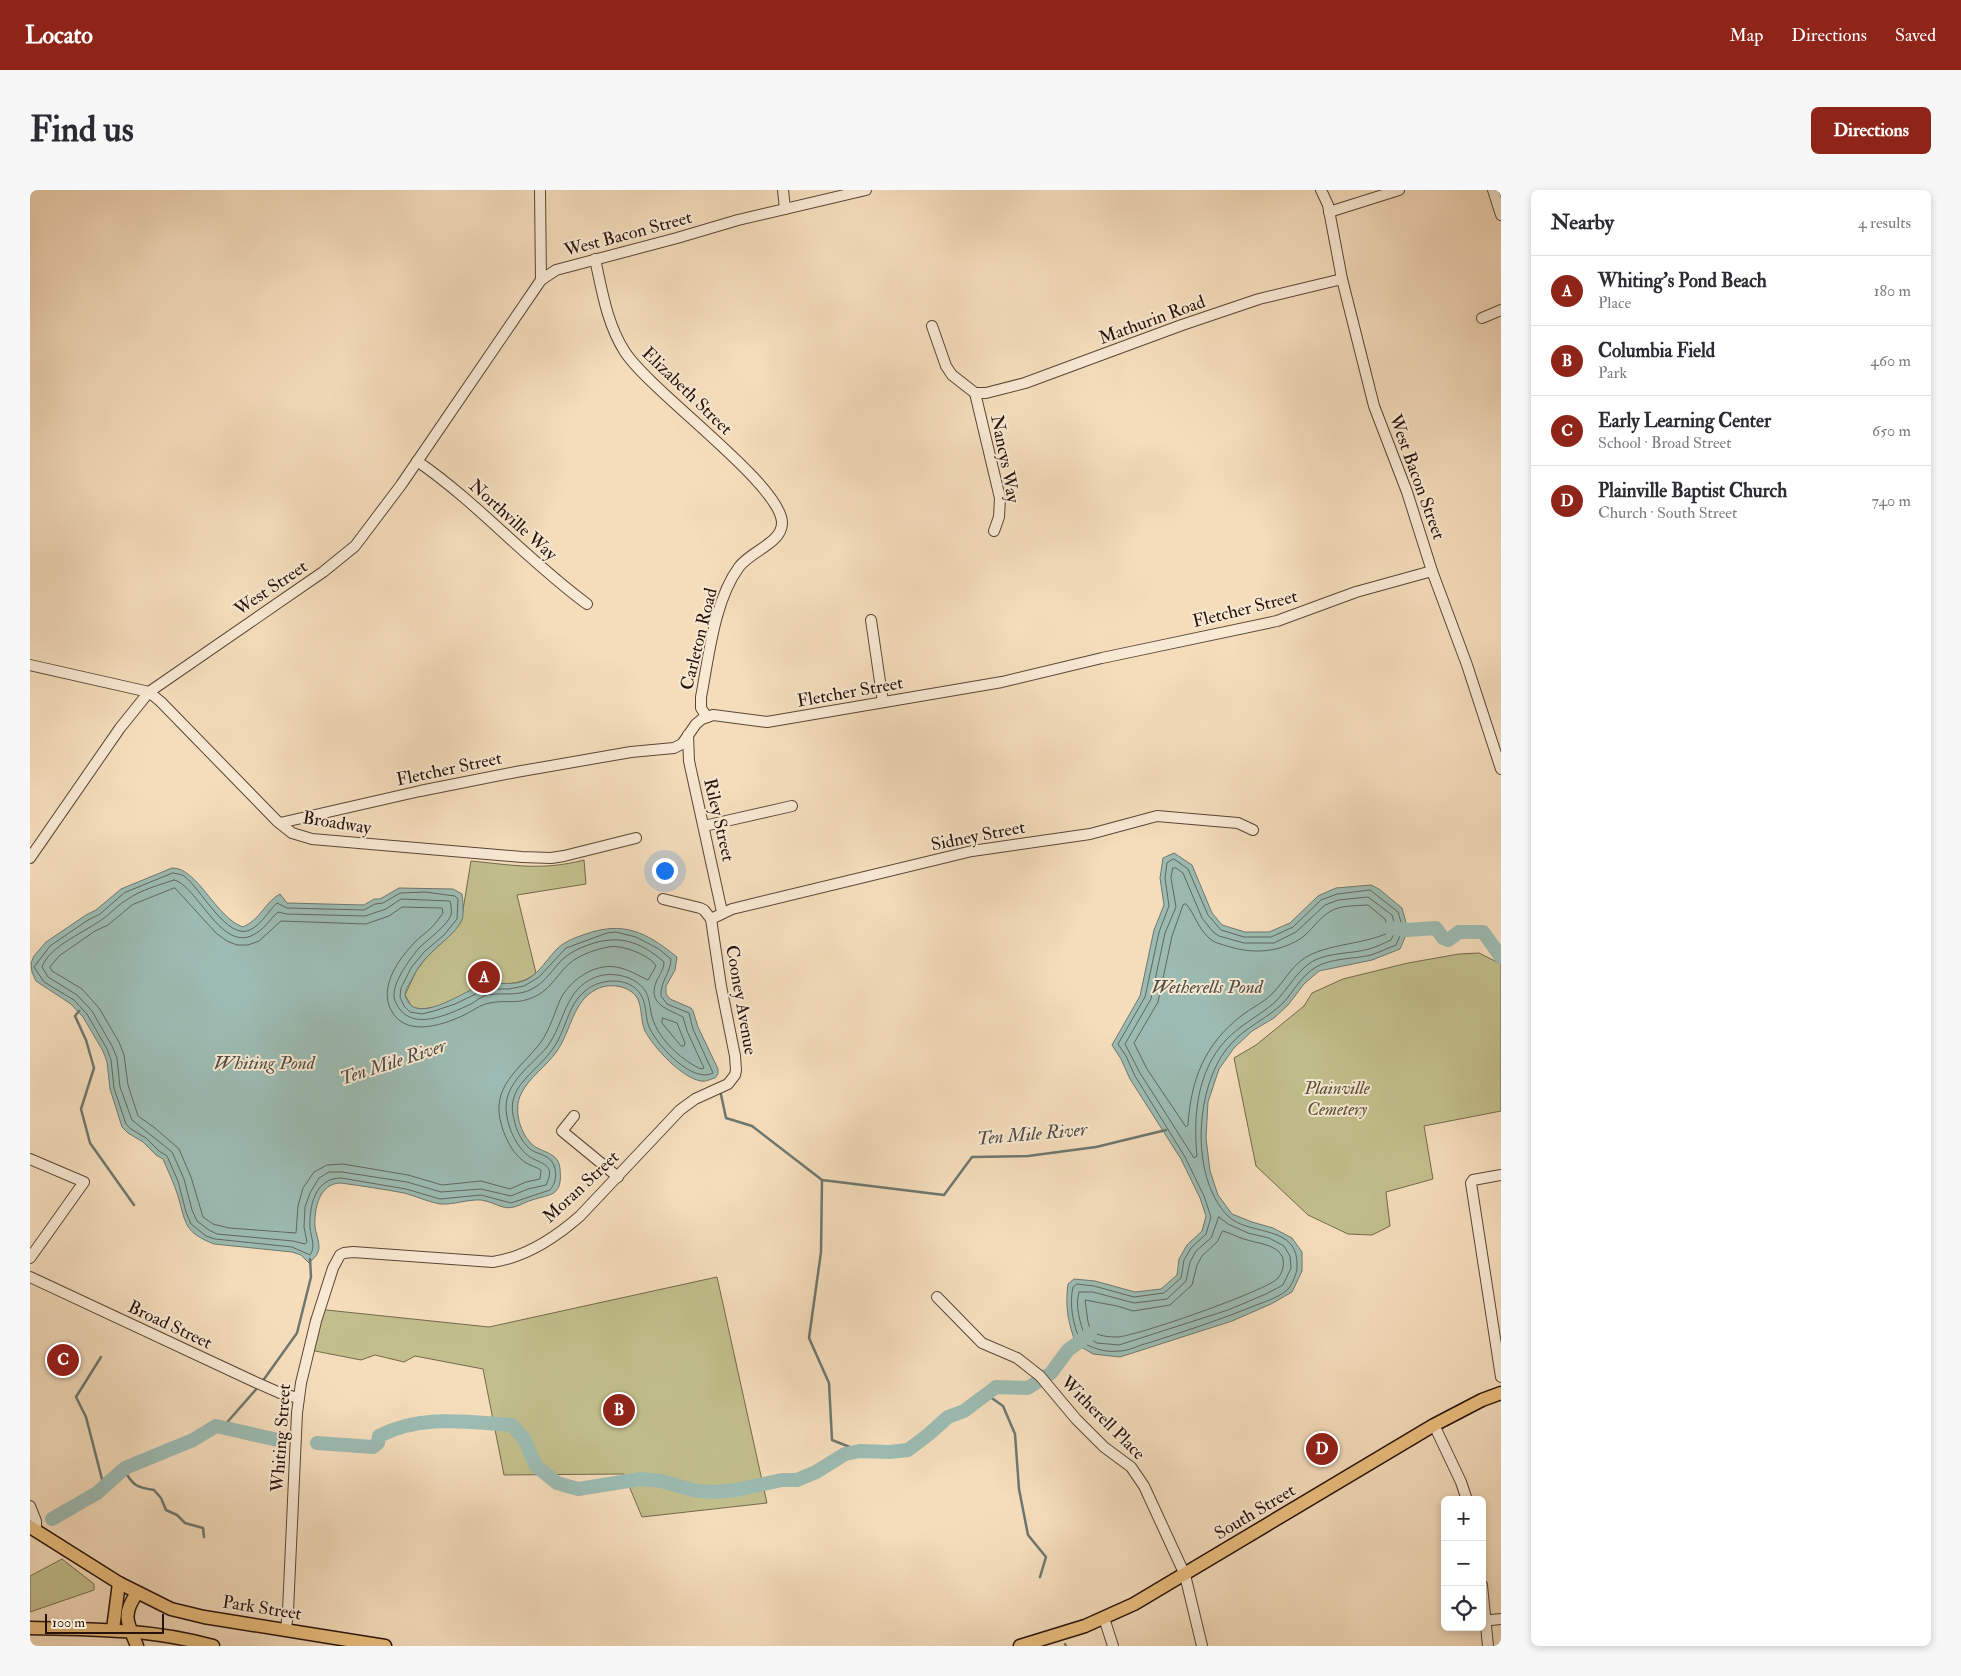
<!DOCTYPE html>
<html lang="en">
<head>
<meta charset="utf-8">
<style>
  body { margin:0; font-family:"IM FELL Double Pica",serif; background:#f7f7f7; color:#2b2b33 }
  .controls { position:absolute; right:15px; bottom:15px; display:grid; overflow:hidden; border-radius:8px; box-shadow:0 2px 8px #0003 }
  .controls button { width:45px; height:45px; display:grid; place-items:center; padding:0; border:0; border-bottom:1px solid #e1e1e2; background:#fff; color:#2b2b33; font:25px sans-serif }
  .scale { position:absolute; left:15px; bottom:12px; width:119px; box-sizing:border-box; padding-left:5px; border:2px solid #26120b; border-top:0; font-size:14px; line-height:18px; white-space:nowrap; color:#26120b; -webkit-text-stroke:4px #f8e9d3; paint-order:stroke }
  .you { position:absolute; left:634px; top:680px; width:18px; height:18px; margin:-12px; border:4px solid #fff; border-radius:50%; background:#1a73e8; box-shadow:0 0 0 8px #1a73e833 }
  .badge { display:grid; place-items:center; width:32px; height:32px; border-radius:50%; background:#8f2418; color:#fff; font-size:16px; font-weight:700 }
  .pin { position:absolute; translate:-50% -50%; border:2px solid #fff; box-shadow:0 1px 5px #0006 }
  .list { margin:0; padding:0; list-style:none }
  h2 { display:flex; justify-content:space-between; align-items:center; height:65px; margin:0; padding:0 20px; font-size:21px }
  h2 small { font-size:16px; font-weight:400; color:#7c7c81 }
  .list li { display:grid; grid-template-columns:32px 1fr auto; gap:15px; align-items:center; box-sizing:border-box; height:70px; padding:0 20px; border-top:1px solid #e1e1e2 }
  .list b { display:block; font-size:19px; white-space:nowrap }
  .list p { margin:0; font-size:16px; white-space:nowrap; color:#7c7c81 }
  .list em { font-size:16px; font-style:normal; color:#7c7c81 }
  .icon { flex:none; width:28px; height:28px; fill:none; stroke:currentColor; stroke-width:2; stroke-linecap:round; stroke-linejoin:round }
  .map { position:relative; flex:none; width:1471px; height:1456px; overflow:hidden; border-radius:8px }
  header { display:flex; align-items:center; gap:30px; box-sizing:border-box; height:70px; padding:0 25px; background:#8f2418; color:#fff }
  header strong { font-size:24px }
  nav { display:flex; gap:28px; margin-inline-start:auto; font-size:18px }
  .intro { display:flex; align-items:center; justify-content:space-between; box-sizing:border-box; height:120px; padding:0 30px }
  h1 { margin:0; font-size:35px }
  .button { padding:12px 22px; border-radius:8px; background:#8f2418; color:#fff; font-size:18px; font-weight:700 }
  main { display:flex; gap:30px; padding:0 30px }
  aside { flex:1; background:#fff; border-radius:8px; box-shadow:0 2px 8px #0003 }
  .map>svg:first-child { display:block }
</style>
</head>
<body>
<header>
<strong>Locato</strong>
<nav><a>Map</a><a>Directions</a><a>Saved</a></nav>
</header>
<div class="intro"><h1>Find us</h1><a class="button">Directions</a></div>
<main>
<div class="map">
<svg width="1471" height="1456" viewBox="0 0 1471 1456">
  <rect width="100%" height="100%" fill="#f5ddbc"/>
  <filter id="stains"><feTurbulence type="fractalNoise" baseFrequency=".004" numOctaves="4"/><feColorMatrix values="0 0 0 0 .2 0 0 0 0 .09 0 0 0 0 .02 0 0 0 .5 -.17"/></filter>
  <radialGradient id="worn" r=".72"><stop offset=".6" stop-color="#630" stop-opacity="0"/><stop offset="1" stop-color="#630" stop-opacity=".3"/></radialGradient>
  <!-- green -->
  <g fill="#c2bf8c" stroke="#74684c">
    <path d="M554,670L556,694L487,705L506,783C490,797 470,793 451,796C446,797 441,801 437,803C421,811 399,823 382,817L375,805L386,781L398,765L417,748L431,732L441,671C482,675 512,681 554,670Z"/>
    <polygon points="1449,763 1471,774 1471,921 1394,936 1403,989 1356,1002 1360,1036 1342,1045 1318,1044 1278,1025 1226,976 1204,868 1226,855 1274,816 1282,803 1313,789 1378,773 1429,764"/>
    <polygon points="687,1087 737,1313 612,1327 594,1284 474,1285 453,1179 385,1166 374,1172 345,1165 331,1170 280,1160 281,1128 287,1119 459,1137"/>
    <polygon points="32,1369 64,1394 64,1400 0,1422 0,1386"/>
  </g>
  <!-- water -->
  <g fill="#9cbbb2" stroke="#6d776f">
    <path d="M1144,663L1162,675L1182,723L1192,735L1215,742H1239L1260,733L1288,706L1306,698L1341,695L1349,699L1372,718L1378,740L1370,759L1342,770L1289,781L1274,794L1258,815L1244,828L1222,841L1204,858L1189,879L1178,912L1176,948L1180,981L1188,1005L1202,1024L1222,1032L1243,1038L1262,1048L1272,1062V1081L1262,1102L1241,1114L1202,1131L1090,1167L1063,1164L1046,1154C1038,1133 1035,1116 1038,1094L1044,1089L1065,1091L1105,1102L1131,1099L1147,1085L1149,1069L1157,1055L1172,1041L1176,1026L1170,1008L1151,969L1100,889L1091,869L1082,855L1110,806L1124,740L1134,715L1130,688L1133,668Z"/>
    <path d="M142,678C167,677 186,728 213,737C230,730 236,711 250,704L257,713L334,715L344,709H350L369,698L423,699L432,704C433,710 434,724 432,730C426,743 407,756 398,766C391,773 385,782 381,791C378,796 373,802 376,808C387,837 436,799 453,795C468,791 483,797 498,789C510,782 517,769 527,759C534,752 544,748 553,745C593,730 616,742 647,767L645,780L636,796V804L640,809L661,818L663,821L668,837L688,879V884L685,888C680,889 676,892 671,891C652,888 624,858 615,841C611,832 612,822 609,812C604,796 580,792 567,799C543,810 541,841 527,861C517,876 499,887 491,904C483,919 490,945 504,956C514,963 529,963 530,979C533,1007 520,1004 502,1010C492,1013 484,1020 473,1017C466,1015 459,1011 451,1010C438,1009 424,1015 410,1014C398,1012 386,1006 374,1003C353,999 332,996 311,993C289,993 284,1019 285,1037C286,1044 289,1050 289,1057C289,1064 284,1068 279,1073L271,1065L262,1062L184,1054C154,1042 156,1034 148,1006C144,993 138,981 133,969L126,965L113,952L98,943L92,937L80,899L77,872L73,861L53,827L41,814L6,791L2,782L1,773L4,766L16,752L56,725L66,720L91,699Z"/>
  </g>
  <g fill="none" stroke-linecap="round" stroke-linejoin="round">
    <!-- shore -->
    <g stroke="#61665e" stroke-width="1">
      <path d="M1144,669L1158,679L1178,725L1191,740L1214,747H1241L1263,737L1291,710L1307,704L1340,700L1368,722L1373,739L1366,755C1358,758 1350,762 1341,765C1325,769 1301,768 1286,777C1271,786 1264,801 1253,813C1237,829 1215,837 1200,855C1165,894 1159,987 1198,1026C1219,1047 1270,1033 1267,1078C1267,1083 1262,1094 1259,1098C1252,1106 1237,1111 1229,1114C1192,1129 1156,1141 1118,1153C1109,1155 1099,1161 1089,1161C1075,1163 1062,1158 1050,1151C1043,1133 1039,1115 1043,1097L1047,1094L1064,1096L1104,1107L1134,1103L1151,1088L1154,1070L1161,1058L1176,1044L1181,1027L1174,1006L1155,967L1105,886L1096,866L1088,854L1115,807L1129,742L1139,716L1135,688L1137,673Z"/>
      <path d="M1143,678H1146L1153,683L1172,728L1183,742L1189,746L1214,753H1244L1266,742L1295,715L1308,710L1338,707L1362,725L1366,739L1361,750C1354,753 1347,757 1339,759C1322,764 1300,762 1283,771C1266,781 1258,800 1244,813C1229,826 1210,835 1196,850C1167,881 1163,926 1167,966L1164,968L1110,883L1095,854L1121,809L1135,743L1146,717L1141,688Z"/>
      <path d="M143,683C147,684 151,684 154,686C170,697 197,751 220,740C232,734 238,721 247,713L257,718L334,720L345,714L353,713L370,703L395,702L425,706L428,709L427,729L414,745L394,762L381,778L371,798L370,807L374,816L380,822L392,824L404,821L425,814L456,799H479L494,796L509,787L536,758L577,743L586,742L606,747L629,759L641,769C641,782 630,792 631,806L637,814L659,823L663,839L683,883C663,894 628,856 620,839C615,829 617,819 613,809C604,786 571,787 555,801C537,815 536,842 522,860C512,874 496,885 487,900C482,909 481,919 484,929C486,940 491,951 500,959C504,963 511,963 517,967C528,974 528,991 520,1000L481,1013L451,1005L410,1009L376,999L311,988C285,988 279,1016 280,1038C281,1048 286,1056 280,1065L262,1057L185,1049L176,1046L161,1034L156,1022L148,991L137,966L129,961L116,948L101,939L96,934L84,898L81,870L77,859L57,824L44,810L14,792L4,777L20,756L58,730L70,724L94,703Z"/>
      <path d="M144,690C167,695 191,762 223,745C234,740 240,729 248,722L257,724L335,726L356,719L371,709L420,711C421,714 422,722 421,725C417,736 397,750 389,758C380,769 359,796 365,811C379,844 417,825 441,814C446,811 452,806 457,805C473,802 487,807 502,799C516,792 523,778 534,768C541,762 550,758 558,755C588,744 610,751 634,772C634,779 630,784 627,790C616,814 638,819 653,827L657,841L674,878L671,879C653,871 633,853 625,835C616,815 625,800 599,788C588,784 577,783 566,787C534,799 535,833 517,857C502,875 475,892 476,919C477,935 484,952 495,963C507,975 528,971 516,995L498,999L481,1006L451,999L411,1002L377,992L312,982H299L289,988L280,1003L275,1017L274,1037L277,1052L275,1054L263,1051L187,1044L179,1040L167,1031L162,1020L154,989L142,962L102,930L90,897L87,868L82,856L62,821L47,805L18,787L12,777C20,755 56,742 74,728C82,722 89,714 98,709C111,700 129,695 144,690Z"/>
      <path d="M145,698L186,743L197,751L207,755H218L229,751L251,731L336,734L359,726L372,717L412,718L413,723C410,727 407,731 404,735C398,742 390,746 384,753C368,770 349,797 361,820C375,847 410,836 432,826C441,822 451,814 460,813C479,809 487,816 508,805C522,797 528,783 540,773C549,765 567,759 578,757C591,754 620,765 626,776L618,790C607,785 598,779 586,777C564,773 539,791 530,810C524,824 520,839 511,852C490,880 459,896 472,937C476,949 481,960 491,969C497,975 505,976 511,980L510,989L496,992L480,999L451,991L412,995L378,985L313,974L297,975L284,982L273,998L268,1016L266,1043L199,1038L183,1034L173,1027L161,987L149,959L125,938L108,926L98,895L94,865L89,852L69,818L52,799L22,781L20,777L29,766L65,741L78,735L102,715Z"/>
      <path d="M1156,714C1165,724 1167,737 1179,748C1184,753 1191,754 1197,756C1222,764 1247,763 1270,749C1281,742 1289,727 1301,721C1311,715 1327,716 1338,715L1355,729L1358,738L1356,744C1331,754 1304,754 1282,764C1263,772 1255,791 1242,804C1233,813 1221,818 1211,826C1174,855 1161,890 1158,935L1156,937L1117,879L1104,853L1128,812L1142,746L1153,715Z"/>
      <polygon points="633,828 647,833 655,853 654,856 651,856 632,833"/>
      <path d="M1189,1027L1198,1034L1218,1043L1239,1048L1254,1056L1260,1066L1261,1078L1253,1095L1236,1104L1198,1120L1089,1155L1067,1153L1055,1146C1050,1133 1045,1116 1049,1102H1063L1104,1113L1137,1109L1156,1091L1160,1072L1166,1061L1181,1048Z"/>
      <path d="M1193,1041C1200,1043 1207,1047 1214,1049C1225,1053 1246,1054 1252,1066C1255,1073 1253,1082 1248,1088C1239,1100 1104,1147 1087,1147C1078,1147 1069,1146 1061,1141L1058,1132L1055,1110L1087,1116L1103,1121L1140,1115L1162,1095L1167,1075L1172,1066L1187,1052Z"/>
    </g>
    <!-- stream -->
    <g stroke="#6d776f" stroke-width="2.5">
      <polyline points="49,821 45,826 56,850 64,878 51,919 60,953 104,1015"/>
      <polyline points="690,900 696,928 722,936 792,990 914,1005 942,967 998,966 1066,957 1136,940"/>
      <polyline points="792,990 791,1062 779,1148 799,1193 802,1250 830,1261"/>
      <polyline points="71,1167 46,1207 56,1227 74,1297"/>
      <polyline points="232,1192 267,1143 281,1087 280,1069"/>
      <polyline points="956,1204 973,1216 985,1244 989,1299 998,1345 1016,1367 1010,1387"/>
      <polyline points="193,1237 228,1197"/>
      <path d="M94,1280C103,1295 105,1297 124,1300L131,1308L136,1320L147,1325L155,1333L173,1338L174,1347"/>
      <polyline points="1035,1454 1036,1456"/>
    </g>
    <!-- river -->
    <g stroke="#9cbbb2" stroke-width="14">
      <polyline points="1360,738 1378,740 1406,738 1413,748 1418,750 1429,742 1453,742 1471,767"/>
      <path d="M287,1253L343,1257L348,1253L349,1246C391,1224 437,1232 482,1235L494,1249L506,1276L527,1293L548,1299L611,1289L631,1291L667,1301L686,1302L706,1300L752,1290H767L786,1282L815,1264L830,1261L860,1262L878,1260L899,1244L918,1227L934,1221L966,1197L998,1198L1021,1183L1038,1160L1060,1144"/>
      <polyline points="22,1329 67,1303 95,1278 163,1250 186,1236 248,1250"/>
    </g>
    <!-- minor casing -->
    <g stroke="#5a4537" stroke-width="12">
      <g id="minor">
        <polyline points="510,0 511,90"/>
        <polyline points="753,0 755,19"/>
        <polyline points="1291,0 1298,15 1312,89 1344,216 1377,302 1402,381 1437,475 1471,579"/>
        <polyline points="1463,0 1471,25"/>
        <polyline points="1299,22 1369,0"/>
        <path d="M565,69C572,101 577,134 595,162C622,203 752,295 752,333C752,353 721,361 709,377C684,411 679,466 671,507V518L677,527"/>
        <polyline points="1452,128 1471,120"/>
        <polyline points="902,136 916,176 922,185 945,203 956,203 995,193 1152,135 1229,109 1312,89"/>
        <polyline points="945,203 970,308 969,327 964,341"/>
        <path d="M387,271C448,313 497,370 557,414"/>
        <polyline points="841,430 853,512"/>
        <polyline points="0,475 119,502 131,512 247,631 262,643 282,649 492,667 521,668 534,666 606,648"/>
        <polyline points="658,545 659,571 692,722"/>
        <polyline points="250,633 390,601 486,582 601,562 644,558 652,554 666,534 672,529 683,525 737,532 972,492 1072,468 1247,431 1326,402 1402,381"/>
        <polyline points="674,636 762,616"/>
        <polyline points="0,668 90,538 119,502 293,382 325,356 371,295 511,90 526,80 647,48 708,30 836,0"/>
        <polyline points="681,729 702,719 942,661 1060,644 1127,626 1208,633 1223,640"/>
        <polyline points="544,926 532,941 588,987"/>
        <polyline points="0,969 54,992 0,1068"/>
        <polyline points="1471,985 1443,990 1441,993 1471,1187"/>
        <polyline points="0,1087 225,1192 250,1203 268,1208"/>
        <polyline points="907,1107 952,1153 987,1168 1010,1186 1046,1229 1074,1257 1101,1277 1114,1296 1155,1385 1172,1456"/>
        <polyline points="1404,1235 1431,1292 1437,1310"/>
        <polyline points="0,1316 6,1331 6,1341"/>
        <polyline points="1452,1395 1458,1456"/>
        <polyline points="1074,1428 1083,1456"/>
        <polyline points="1452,1431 1471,1429"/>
        <path d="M256,1439L258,1421L267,1223L271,1193L286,1131L303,1078L310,1065L314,1063L323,1062L463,1072C496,1067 525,1048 550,1026L650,920L665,909L698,894L705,885L706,880L705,866L691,796L681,729L674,720L670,718L633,709"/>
      </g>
    </g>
    <!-- major casing -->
    <g stroke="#26120b" stroke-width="15">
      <g id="major">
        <polyline points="0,1337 89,1393 141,1419 174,1427 355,1456"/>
        <path d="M107,1403C91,1426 98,1433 107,1456"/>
        <path d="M0,1438C62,1439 123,1439 183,1456"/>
        <polyline points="83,1439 89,1393"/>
        <polyline points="990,1456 1055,1436 1104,1414 1404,1235 1452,1210 1471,1203"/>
      </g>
    </g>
    <!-- minor -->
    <use href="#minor" stroke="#f8e9d3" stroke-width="10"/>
    <!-- major -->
    <use href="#major" stroke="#eabe7e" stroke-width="12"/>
  </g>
  <g text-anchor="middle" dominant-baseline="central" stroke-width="4" stroke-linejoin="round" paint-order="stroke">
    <!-- street labels -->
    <g font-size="18" fill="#26120b" stroke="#f8e9d3">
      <text transform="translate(598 44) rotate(-15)">West Bacon Street</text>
      <text transform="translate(1122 130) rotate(-20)">Mathurin Road</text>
      <text transform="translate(657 201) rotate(44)">Elizabeth Street</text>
      <text transform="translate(975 269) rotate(79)">Nancys Way</text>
      <text transform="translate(1387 287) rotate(70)">West Bacon Street</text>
      <text transform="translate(483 330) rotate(42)">Northville Way</text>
      <text transform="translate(241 398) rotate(-34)">West Street</text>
      <text transform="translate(1215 419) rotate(-14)">Fletcher Street</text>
      <text transform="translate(669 449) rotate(-76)">Carleton Road</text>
      <text transform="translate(820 502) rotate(-10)">Fletcher Street</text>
      <text transform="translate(419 579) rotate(-12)">Fletcher Street</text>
      <text transform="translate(689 630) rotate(77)">Riley Street</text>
      <text transform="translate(307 633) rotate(9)">Broadway</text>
      <text transform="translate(948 646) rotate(-11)">Sidney Street</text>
      <text transform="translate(711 810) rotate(80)">Cooney Avenue</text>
      <text transform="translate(551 997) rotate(-43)">Moran Street</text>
      <text transform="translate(140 1135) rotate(25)">Broad Street</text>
      <text transform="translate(1073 1228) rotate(45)">Witherell Place</text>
      <text transform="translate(251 1248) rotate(-86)">Whiting Street</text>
      <text transform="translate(1225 1322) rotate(-31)">South Street</text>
      <text transform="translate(232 1418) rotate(9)">Park Street</text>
    </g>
    <!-- park labels -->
    <g font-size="18" font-style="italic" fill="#5d4f38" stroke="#f8e9d3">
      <text x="1307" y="898">Plainville<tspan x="1307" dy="21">Cemetery</tspan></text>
    </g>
    <!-- water labels -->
    <g font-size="19" font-style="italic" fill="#4f4d45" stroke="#f8e9d3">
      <text x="1177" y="797">Wetherells Pond</text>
      <text transform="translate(363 872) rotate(-18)">Ten Mile River</text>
      <text x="234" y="873">Whiting Pond</text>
      <text transform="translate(1002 944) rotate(-5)">Ten Mile River</text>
    </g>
  </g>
  <rect width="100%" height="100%" filter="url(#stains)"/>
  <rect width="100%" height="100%" fill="url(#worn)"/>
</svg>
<div class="controls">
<button>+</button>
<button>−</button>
<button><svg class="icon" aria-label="locate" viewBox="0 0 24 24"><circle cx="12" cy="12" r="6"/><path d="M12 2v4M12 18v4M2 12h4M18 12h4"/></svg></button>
</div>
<div class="scale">100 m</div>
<div class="you"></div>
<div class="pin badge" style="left:454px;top:787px">A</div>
<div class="pin badge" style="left:589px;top:1220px">B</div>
<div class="pin badge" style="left:33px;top:1170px">C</div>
<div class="pin badge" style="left:1292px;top:1259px">D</div>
</div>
<aside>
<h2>Nearby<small>4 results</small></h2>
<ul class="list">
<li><span class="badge">A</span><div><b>Whiting's Pond Beach</b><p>Place</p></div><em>180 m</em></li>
<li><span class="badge">B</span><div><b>Columbia Field</b><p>Park</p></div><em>460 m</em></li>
<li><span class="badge">C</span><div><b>Early Learning Center</b><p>School · Broad Street</p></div><em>650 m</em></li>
<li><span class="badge">D</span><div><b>Plainville Baptist Church</b><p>Church · South Street</p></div><em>740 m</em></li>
</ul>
</aside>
</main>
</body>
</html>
